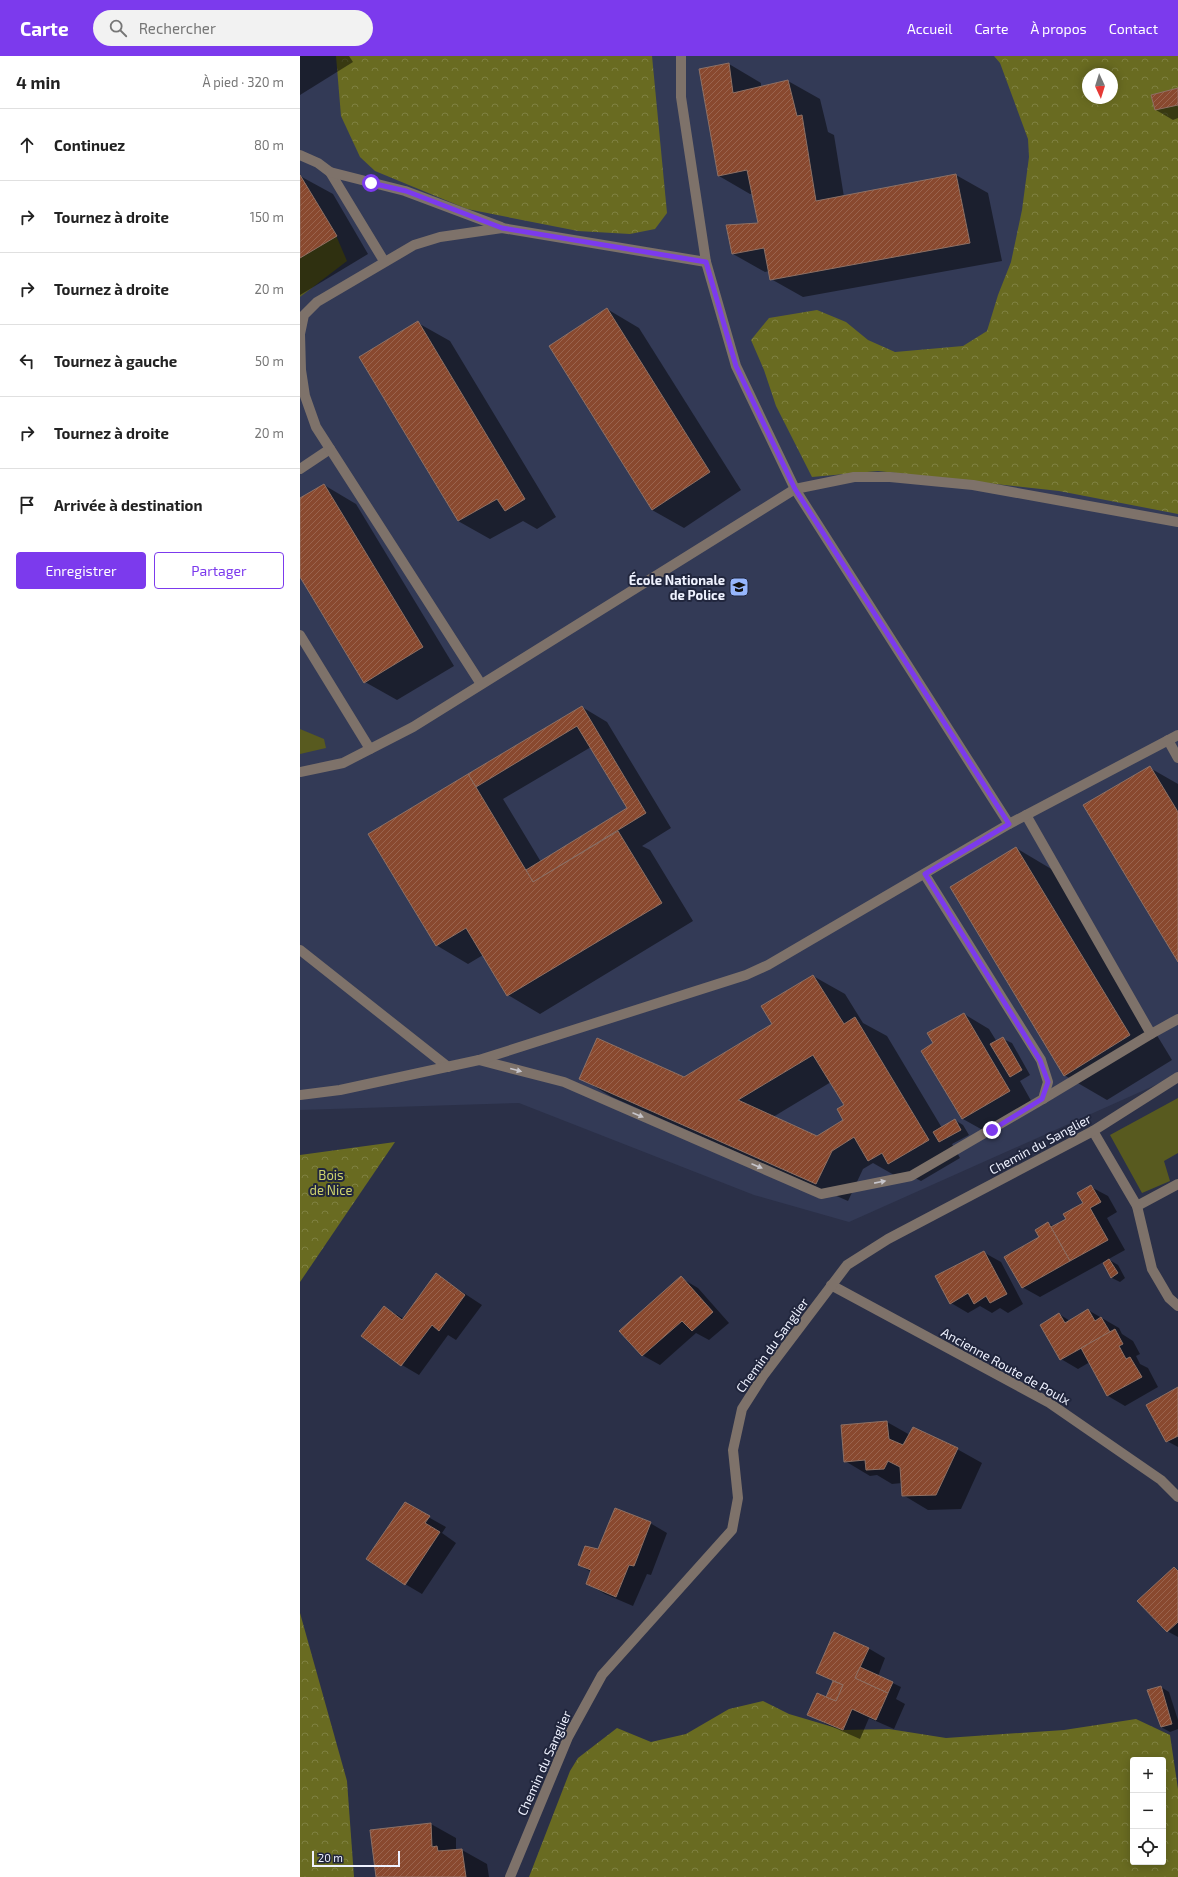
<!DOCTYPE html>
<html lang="fr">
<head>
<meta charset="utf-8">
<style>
  body { margin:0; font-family:"Exo 2",sans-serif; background:#f2f2f2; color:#222 }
  .controls { position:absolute; right:12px; bottom:12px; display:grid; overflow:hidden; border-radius:4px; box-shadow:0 2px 10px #0003 }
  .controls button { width:36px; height:36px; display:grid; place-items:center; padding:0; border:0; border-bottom:1px solid #e0e0e0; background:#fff; color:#222; font:20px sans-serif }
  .compass { position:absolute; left:782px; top:12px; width:36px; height:36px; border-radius:50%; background:#fff; box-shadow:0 2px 10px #0003; rotate:176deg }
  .scale { position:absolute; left:12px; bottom:10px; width:88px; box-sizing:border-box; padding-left:4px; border:2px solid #eff2ff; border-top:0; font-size:11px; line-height:14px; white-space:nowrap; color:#eff2ff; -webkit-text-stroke:3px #21263d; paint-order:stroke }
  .stop { position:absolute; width:12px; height:12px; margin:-9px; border:3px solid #7c3aed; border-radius:50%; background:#fff }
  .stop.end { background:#7c3aed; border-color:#fff; box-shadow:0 1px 4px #0008 }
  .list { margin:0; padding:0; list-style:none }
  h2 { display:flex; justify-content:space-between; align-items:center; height:52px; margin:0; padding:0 16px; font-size:17px }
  h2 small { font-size:13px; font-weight:400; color:#767676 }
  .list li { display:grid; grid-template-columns:26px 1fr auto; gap:12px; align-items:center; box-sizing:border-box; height:72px; padding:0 16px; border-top:1px solid #e0e0e0 }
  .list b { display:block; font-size:15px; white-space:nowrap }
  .list em { font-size:13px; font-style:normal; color:#767676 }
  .actions { display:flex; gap:8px; padding:12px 16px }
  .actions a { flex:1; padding:9px 0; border:1px solid #7c3aed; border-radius:4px; text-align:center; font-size:14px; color:#7c3aed }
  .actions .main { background:#7c3aed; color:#fff }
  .icon { flex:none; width:22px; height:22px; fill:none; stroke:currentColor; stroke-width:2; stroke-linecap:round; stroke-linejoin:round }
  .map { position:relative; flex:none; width:878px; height:1821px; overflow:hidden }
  header { display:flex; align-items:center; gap:24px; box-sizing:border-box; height:56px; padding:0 20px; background:#7c3aed; color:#fff }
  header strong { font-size:19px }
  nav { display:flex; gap:22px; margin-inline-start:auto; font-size:14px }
  .search { width:280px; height:36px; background:#f2f2f2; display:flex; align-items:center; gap:10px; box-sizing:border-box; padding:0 14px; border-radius:22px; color:#767676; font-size:15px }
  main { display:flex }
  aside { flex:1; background:#fff }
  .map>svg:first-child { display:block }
</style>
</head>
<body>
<header>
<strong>Carte</strong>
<div class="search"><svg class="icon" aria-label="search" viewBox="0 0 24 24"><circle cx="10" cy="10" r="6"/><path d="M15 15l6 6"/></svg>Rechercher</div>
<nav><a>Accueil</a><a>Carte</a><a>À propos</a><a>Contact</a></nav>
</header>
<main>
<aside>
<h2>4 min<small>À pied · 320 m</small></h2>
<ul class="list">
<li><svg class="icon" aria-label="ahead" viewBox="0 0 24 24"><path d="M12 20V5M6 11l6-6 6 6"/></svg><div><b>Continuez</b></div><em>80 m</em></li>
<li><svg class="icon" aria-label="right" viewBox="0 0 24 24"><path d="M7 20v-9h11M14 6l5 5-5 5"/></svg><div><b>Tournez à droite</b></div><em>150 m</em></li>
<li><svg class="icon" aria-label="right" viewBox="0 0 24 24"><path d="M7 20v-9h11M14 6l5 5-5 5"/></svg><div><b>Tournez à droite</b></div><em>20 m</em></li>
<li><svg class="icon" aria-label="left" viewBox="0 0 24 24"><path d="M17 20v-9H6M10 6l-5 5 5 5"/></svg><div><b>Tournez à gauche</b></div><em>50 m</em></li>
<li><svg class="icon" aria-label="right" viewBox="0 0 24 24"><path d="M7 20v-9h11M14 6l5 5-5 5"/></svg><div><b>Tournez à droite</b></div><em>20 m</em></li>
<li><svg class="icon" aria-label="arrive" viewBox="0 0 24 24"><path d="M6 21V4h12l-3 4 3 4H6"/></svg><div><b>Arrivée à destination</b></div></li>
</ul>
<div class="actions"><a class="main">Enregistrer</a><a>Partager</a></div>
</aside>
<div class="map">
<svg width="878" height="1821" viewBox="0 0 878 1821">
  <defs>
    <pattern id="forest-crowns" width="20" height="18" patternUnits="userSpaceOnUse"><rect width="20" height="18" fill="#696b21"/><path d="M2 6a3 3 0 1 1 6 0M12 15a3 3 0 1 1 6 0" fill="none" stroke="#7f8142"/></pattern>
    <pattern id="building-hatch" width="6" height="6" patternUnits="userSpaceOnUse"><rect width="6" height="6" fill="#89492f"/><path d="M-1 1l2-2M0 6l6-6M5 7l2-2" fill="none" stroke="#9a644e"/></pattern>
  </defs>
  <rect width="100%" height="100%" fill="#2b3048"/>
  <!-- built -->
  <path fill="#333a56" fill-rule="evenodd" d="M0,0H878V1019L549,1166L454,1139L219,1047L0,1054ZM788,18H812V42H788Z"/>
  <!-- green -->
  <g fill="#585a1f">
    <polygon points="35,177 47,205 0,241 0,199"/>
    <polygon points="0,673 24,683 26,692 0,698"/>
    <polygon points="878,1042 878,1097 864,1105 870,1125 842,1137 810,1079"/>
  </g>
  <!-- forest -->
  <g fill="url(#forest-crowns)" fill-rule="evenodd">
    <polygon points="36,0 352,0 367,157 355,173 330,178 278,175 167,153 75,115 60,101 41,60"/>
    <path d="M694,0H878V458L759,435L578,415L512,421L476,350L464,314L451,284L469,262L517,254L546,266L568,284L595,296L663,290L687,275L698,239L711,206L722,154L729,101L728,83L700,7ZM788,18H812V42H788Z"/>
    <polygon points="95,1086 0,1226 0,1099"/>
    <polygon points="0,1557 47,1725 54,1821 0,1821"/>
    <path d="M463,1645L489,1658L543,1674L589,1673L646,1682L764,1674L836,1663L870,1679L878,1733V1821H229L270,1715L278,1702L317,1672L351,1686L386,1678L429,1653ZM833,1704H863V1806H833Z"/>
  </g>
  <!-- shadow -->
  <g fill="#0007" fill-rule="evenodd">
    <polygon points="0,0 49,0 53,6 0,39"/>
    <polygon points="429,8 461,27 461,31 488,25 520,43 528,76 534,79 544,141 656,119 688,137 702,205 503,241 471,223 469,215 465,216 433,198 459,167 453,138 450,138 419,120"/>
    <polygon points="878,33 878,62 873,64 856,54"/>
    <polygon points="0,120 33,138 68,198 0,239"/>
    <polygon points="307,253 339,272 441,434 384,472 352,454"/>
    <polygon points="118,267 150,285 256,461 237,473 223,465 190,483 158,465"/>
    <polygon points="24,429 56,448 154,610 97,644 65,626 0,519 0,443"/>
    <path d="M282,651L307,666L371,772L342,790L350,794L393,865L240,958L208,939L183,899L168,908L136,889L70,779ZM291,691L328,753L241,806L203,743Z"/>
    <polygon points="850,712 878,728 878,904"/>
    <polygon points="716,792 758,817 872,1004 807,1044 764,1019"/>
    <path d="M513,920L545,938L563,967L587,980L642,1072L655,1064L663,1069L669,1079L652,1088L660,1102L621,1125L609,1119L601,1123L573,1107L563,1113L548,1145L312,1041L280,1022H384L473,968ZM531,1026L545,1050L544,1065L518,1081L473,1061Z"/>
    <polygon points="664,958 689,973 697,986 703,983 712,987 730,1019 720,1025 734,1050 688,1077 663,1063"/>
    <polygon points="791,1131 808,1140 817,1156 807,1162 825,1194 740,1241 722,1231 740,1182 748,1167 754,1171 767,1163 785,1148"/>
    <polygon points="683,1196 701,1206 723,1248 708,1257 700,1252 692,1257 680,1250 668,1257 651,1247"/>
    <polygon points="808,1203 818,1209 825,1222 820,1226 812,1222 805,1207 809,1205"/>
    <polygon points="136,1219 182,1249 156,1284 148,1279 119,1319 102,1309 63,1280 84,1251 104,1263"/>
    <polygon points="381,1222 398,1232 429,1267 409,1284 396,1277 360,1309 342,1299"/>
    <polygon points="788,1254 819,1272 822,1278 833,1285 840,1298 836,1300 840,1308 848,1312 858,1331 825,1350 808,1340 790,1306 778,1313 761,1303 759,1258 770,1265"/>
    <polygon points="878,1332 878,1391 867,1385"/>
    <polygon points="587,1366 610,1379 657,1393 682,1407 661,1453 628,1454 603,1439 602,1427 592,1428 577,1419 570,1420 545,1405 542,1370"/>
    <polygon points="105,1448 146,1471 142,1477 156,1487 122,1538 105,1528"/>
    <polygon points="350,1467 367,1477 351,1519 347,1518 333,1550 305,1538 288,1528 291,1516 279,1509 299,1494"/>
    <polygon points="874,1512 878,1514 878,1581 867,1575"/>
    <polygon points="568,1592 585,1602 578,1620 601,1631 596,1643 605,1648 594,1673 569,1662 560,1683 526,1668 509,1658 531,1644 534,1626 517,1616"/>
    <polygon points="861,1631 869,1636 878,1664 878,1673 870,1676 861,1671"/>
    <polygon points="131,1768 156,1782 156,1794 162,1794 187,1808 189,1821 77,1821"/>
  </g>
  <!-- building -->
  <g fill="url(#building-hatch)" stroke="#8e7064" fill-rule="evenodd">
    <polygon points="429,7 433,37 488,24 497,60 502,59 516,145 656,118 670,187 470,224 464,192 432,198 426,169 458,167 447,114 418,120 399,13"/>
    <polygon points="878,32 878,49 855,54 851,39"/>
    <polygon points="0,119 37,180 0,202"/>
    <polygon points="307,252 410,416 352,454 249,290"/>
    <polygon points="118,265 225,443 205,455 197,443 158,465 59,301"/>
    <polygon points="24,428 123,591 64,627 0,521 0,442"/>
    <polygon points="282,650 346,757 233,826 226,814 327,752 277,670 176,731 168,718"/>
    <polygon points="850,710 878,756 878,906 783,749"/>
    <polygon points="168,718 233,826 318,775 362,847 207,940 166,872 136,890 68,778"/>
    <polygon points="716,791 830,979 764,1020 650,831"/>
    <path d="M513,919L544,968L555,961L629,1084L588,1108L582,1097L568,1105L554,1081L532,1095L516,1128L279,1023L297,982L384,1021L472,968L461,950ZM513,999L544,1049L537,1053L543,1064L517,1080L438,1044Z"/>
    <polygon points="664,957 710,1035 662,1063 621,995 633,987 627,977"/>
    <polygon points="703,981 722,1014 710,1021 690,988"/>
    <polygon points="655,1063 661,1074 639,1086 633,1076"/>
    <polygon points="791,1129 801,1146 790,1152 808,1184 770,1205 751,1171 766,1163 763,1158 783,1147 777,1137"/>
    <polygon points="748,1166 770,1205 722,1232 704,1201 739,1181 735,1174"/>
    <polygon points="684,1195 707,1238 690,1247 686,1240 674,1248 668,1237 650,1248 635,1220"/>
    <polygon points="809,1203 818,1217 811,1222 803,1207"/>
    <polygon points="136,1217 165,1239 139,1275 132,1269 101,1310 61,1280 84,1250 102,1264"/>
    <polygon points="381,1220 413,1256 392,1275 382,1265 342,1300 319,1275"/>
    <polygon points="788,1253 795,1265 801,1261 810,1276 760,1304 740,1269 759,1257 765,1267"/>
    <polygon points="815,1273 823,1288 819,1290 826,1303 830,1301 842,1321 807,1340 781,1292"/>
    <polygon points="878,1331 878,1380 866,1386 846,1349"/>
    <polygon points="587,1365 589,1383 603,1389 613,1371 658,1392 636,1439 602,1440 600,1411 588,1405 584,1413 566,1414 565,1404 544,1406 541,1369"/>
    <polygon points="105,1446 130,1460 125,1467 140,1476 105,1529 66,1503"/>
    <polygon points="315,1452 351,1466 334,1510 329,1509 316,1541 286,1528 291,1514 278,1509 285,1490 298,1493"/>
    <polygon points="874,1511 878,1515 878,1566 867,1576 837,1545"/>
    <polygon points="534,1576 569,1592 555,1622 588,1637 576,1664 552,1653 543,1674 507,1659 517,1637 536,1645 543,1629 516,1617"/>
    <polygon points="560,1611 593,1626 588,1637 555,1622"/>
    <polygon points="533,1625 543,1629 536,1645 526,1641"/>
    <polygon points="861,1630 872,1668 861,1671 847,1634"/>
    <polygon points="131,1767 132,1791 137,1790 138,1795 162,1793 166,1821 76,1821 70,1774"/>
  </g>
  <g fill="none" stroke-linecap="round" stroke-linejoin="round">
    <!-- minor -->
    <g stroke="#7e726a" stroke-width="10">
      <polyline points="381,0 381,41 406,206 436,310 495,433 709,768"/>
      <polyline points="0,99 18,107 30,116 84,205"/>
      <polyline points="30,116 105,135 201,171"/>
      <polyline points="0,413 30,393"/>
      <polyline points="0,579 70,693"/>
      <polyline points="181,628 16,371 5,340 1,314 0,278 4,259 17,246 114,189 140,181 202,172 406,206"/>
      <polyline points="868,684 878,702"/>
      <polyline points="0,716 43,707 113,671 495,433 554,421 590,421 673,429 878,466"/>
      <polyline points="726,759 851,978 743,1043"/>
      <polyline points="0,894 148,1011"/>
      <polyline points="851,978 878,963"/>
      <polyline points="179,1004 264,1026 521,1138 611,1120 743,1043 748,1026 741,1004 625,819"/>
      <polyline points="0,1039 40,1034 179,1004 446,919 468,909 709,768 878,679"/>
      <polyline points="793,1075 837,1150 852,1213 869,1242 878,1250"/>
      <polyline points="837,1150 878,1128"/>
      <polyline points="531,1229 748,1346 861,1424 878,1441"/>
      <polyline points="210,1821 268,1681 302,1619 432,1474 438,1442 433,1394 442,1353 463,1320 547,1209 588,1183 793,1075 878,1021"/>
    </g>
  </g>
  <!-- one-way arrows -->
  <defs><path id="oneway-solid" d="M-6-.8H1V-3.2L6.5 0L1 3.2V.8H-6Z"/></defs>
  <g fill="#c7c5cb">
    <use href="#oneway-solid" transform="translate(216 1014) rotate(15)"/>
    <use href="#oneway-solid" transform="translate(338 1059) rotate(23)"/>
    <use href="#oneway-solid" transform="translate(457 1110) rotate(23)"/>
    <use href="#oneway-solid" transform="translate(580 1126) rotate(-11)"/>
  </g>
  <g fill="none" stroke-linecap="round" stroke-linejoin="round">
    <!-- route -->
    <polyline stroke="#7c3aed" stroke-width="5" points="71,127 106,135 202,172 406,206 436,310 495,433 709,768 625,818 740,1004 748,1026 742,1043 692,1074"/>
  </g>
  <!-- icons -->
  <defs>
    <g id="university-square" transform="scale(1)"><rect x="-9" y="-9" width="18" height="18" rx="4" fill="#96b6fd" stroke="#21263d"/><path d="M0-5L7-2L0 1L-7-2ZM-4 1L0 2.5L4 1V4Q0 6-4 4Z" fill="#111"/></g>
  </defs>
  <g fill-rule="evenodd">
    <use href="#university-square" x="439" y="531"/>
  </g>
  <g text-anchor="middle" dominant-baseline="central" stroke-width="4" stroke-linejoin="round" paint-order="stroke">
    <!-- poi labels -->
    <g font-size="13" font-weight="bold" fill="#eff2ff" stroke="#21263d" text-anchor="end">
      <text x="425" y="524">École Nationale<tspan x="425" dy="15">de Police</tspan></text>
    </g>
    <!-- street labels -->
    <g font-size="13" fill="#eff2ff" stroke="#21263d">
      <text transform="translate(740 1088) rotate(-28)">Chemin du Sanglier</text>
      <text transform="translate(472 1289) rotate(-54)">Chemin du Sanglier</text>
      <text transform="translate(706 1310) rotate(29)">Ancienne Route de Poulx</text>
      <text transform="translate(244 1707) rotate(-66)">Chemin du Sanglier</text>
    </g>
    <!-- park labels -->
    <g font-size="13" fill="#cfd46e" stroke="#21263d">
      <text x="31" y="1119">Bois<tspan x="31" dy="15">de Nice</tspan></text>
    </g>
  </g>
</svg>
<div class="controls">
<button>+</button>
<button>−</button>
<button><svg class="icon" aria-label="locate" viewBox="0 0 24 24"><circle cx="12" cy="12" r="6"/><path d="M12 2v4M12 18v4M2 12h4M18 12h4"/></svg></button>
</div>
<svg class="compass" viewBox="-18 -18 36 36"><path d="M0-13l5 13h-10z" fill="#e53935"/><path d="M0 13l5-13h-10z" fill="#767676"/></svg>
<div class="scale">20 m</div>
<div class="stop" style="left:71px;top:127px"></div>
<div class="stop end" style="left:692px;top:1074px"></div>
</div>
</main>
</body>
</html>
